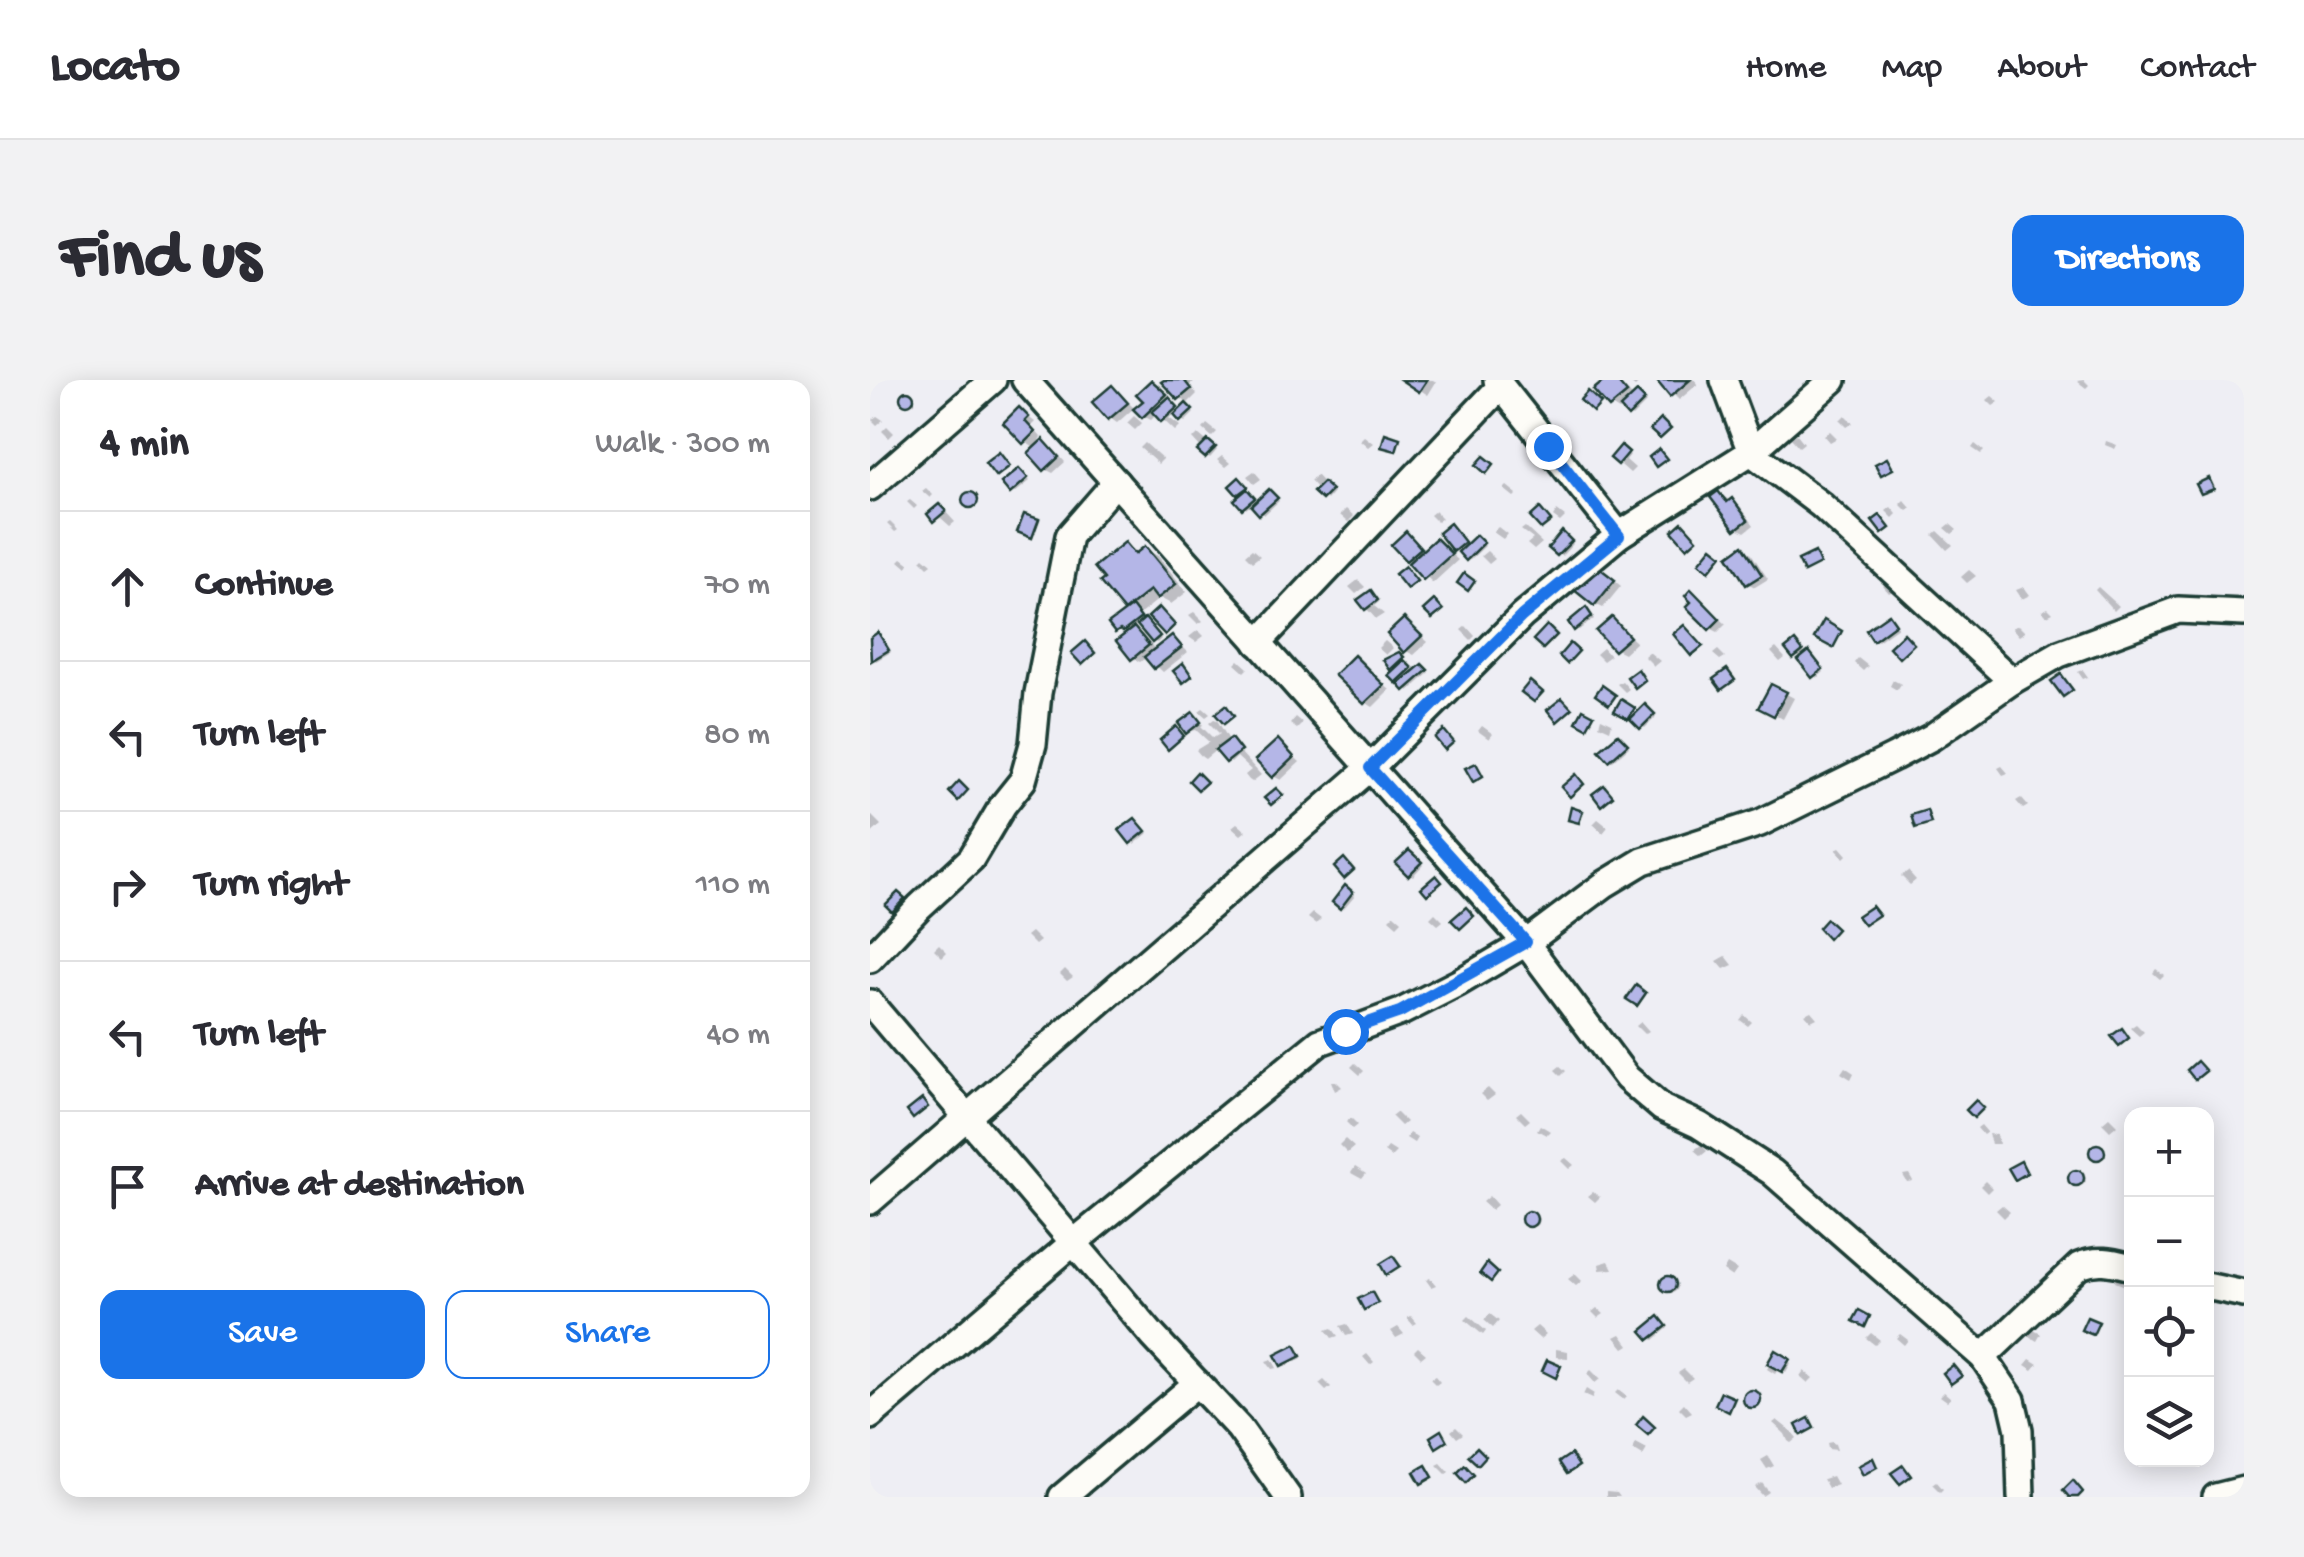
<!DOCTYPE html>
<html lang="en">
<head>
<meta charset="utf-8">
<style>
  body { margin:0; font-family:"Gochi Hand",sans-serif; background:#f2f2f3; color:#2b2b33 }
  .controls { position:absolute; right:30px; bottom:30px; display:grid; overflow:hidden; border-radius:20px; box-shadow:0 5px 25px #0003 }
  .controls button { width:90px; height:90px; display:grid; place-items:center; padding:0; border:0; border-bottom:2px solid #e1e1e2; background:#fff; color:#2b2b33; font:50px sans-serif }
  .stop { position:absolute; width:30px; height:30px; margin:-22px; border:8px solid #1a73e8; border-radius:50%; background:#fff }
  .stop.end { background:#1a73e8; border-color:#fff; box-shadow:0 2px 10px #0008 }
  .list { margin:0; padding:0; list-style:none }
  h2 { display:flex; justify-content:space-between; align-items:center; height:130px; margin:0; padding:0 40px; font-size:42px }
  h2 small { font-size:32px; font-weight:400; color:#7c7c81 }
  .list li { display:grid; grid-template-columns:65px 1fr auto; gap:30px; align-items:center; box-sizing:border-box; height:150px; padding:0 40px; border-top:2px solid #e1e1e2 }
  .list b { display:block; font-size:38px; white-space:nowrap }
  .list em { font-size:32px; font-style:normal; color:#7c7c81 }
  .actions { display:flex; gap:20px; padding:30px 40px }
  .actions a { flex:1; padding:22px 0; border:2px solid #1a73e8; border-radius:20px; text-align:center; font-size:35px; color:#1a73e8 }
  .actions .main { background:#1a73e8; color:#fff }
  .icon { flex:none; width:55px; height:55px; fill:none; stroke:currentColor; stroke-width:2; stroke-linecap:round; stroke-linejoin:round }
  .map { position:relative; flex:none; width:1374px; height:1117px; overflow:hidden; border-radius:20px }
  header { display:flex; align-items:center; gap:60px; box-sizing:border-box; height:140px; padding:0 50px; background:#fff; border-bottom:2px solid #e1e1e2 }
  header strong { font-size:48px }
  nav { display:flex; gap:55px; margin-inline-start:auto; font-size:35px }
  .intro { display:flex; align-items:center; justify-content:space-between; box-sizing:border-box; height:240px; padding:0 60px }
  h1 { margin:0; font-size:70px }
  .button { padding:25px 45px; border-radius:20px; background:#1a73e8; color:#fff; font-size:35px; font-weight:700 }
  main { display:flex; gap:60px; padding:0 60px }
  aside { flex:1; background:#fff; border-radius:20px; box-shadow:0 5px 25px #0003 }
  .map>svg:first-child { display:block }
</style>
</head>
<body>
<header>
<strong>Locato</strong>
<nav><a>Home</a><a>Map</a><a>About</a><a>Contact</a></nav>
</header>
<div class="intro"><h1>Find us</h1><a class="button">Directions</a></div>
<main>
<aside>
<h2>4 min<small>Walk · 300 m</small></h2>
<ul class="list">
<li><svg class="icon" aria-label="ahead" viewBox="0 0 24 24"><path d="M12 20V5M6 11l6-6 6 6"/></svg><div><b>Continue</b></div><em>70 m</em></li>
<li><svg class="icon" aria-label="left" viewBox="0 0 24 24"><path d="M17 20v-9H6M10 6l-5 5 5 5"/></svg><div><b>Turn left</b></div><em>80 m</em></li>
<li><svg class="icon" aria-label="right" viewBox="0 0 24 24"><path d="M7 20v-9h11M14 6l5 5-5 5"/></svg><div><b>Turn right</b></div><em>110 m</em></li>
<li><svg class="icon" aria-label="left" viewBox="0 0 24 24"><path d="M17 20v-9H6M10 6l-5 5 5 5"/></svg><div><b>Turn left</b></div><em>40 m</em></li>
<li><svg class="icon" aria-label="arrive" viewBox="0 0 24 24"><path d="M6 21V4h12l-3 4 3 4H6"/></svg><div><b>Arrive at destination</b></div></li>
</ul>
<div class="actions"><a class="main">Save</a><a>Share</a></div>
</aside>
<div class="map">
<svg width="1374" height="1117" viewBox="0 0 1374 1117">
  <rect width="100%" height="100%" fill="#eeeef4"/>
  <filter id="ink" filterUnits="userSpaceOnUse"><feTurbulence type="fractalNoise" baseFrequency=".01" numOctaves="2"/><feDisplacementMap in="SourceGraphic" scale="20" xChannelSelector="R" yChannelSelector="G"/><feConvolveMatrix kernelMatrix="1 2 1 2 8 2 1 2 1" color-interpolation-filters="sRGB"/></filter>
  <g filter="url(#ink)">
    <!-- shadow -->
    <g fill="#0003" fill-rule="evenodd">
      <polygon points="297,0 326,0 319,6 327,14 318,23 310,18"/>
      <polygon points="535,0 563,0 566,2 558,15"/>
      <polygon points="723,0 746,0 764,18 770,17 776,23 762,37 752,28 749,31 741,26 732,5"/>
      <polygon points="757,0 770,0 771,1 765,7"/>
      <polygon points="789,0 825,0 828,4 809,20"/>
      <polygon points="1214,0 1219,5 1216,8 1207,1"/>
      <polygon points="283,2 291,6 311,32 319,28 324,33 315,42 305,33 299,38 310,46 305,51 287,34 281,40 273,36 276,21 269,14"/>
      <polygon points="243,8 264,28 247,43 240,38"/>
      <polygon points="36,14 45,17 45,23 40,25 34,21"/>
      <polygon points="1122,16 1129,22 1123,26 1117,20"/>
      <polygon points="149,30 165,42 161,46 171,57 169,60 181,67 195,82 183,93 175,89 166,69 155,62"/>
      <polygon points="975,35 983,43 977,47 970,40"/>
      <polygon points="7,36 13,40 7,45 2,40"/>
      <polygon points="264,36 272,43 265,50 257,43"/>
      <polygon points="337,44 347,52 342,57 333,49"/>
      <polygon points="17,46 24,53 19,58 12,51"/>
      <polygon points="960,51 967,58 960,62 954,55"/>
      <polygon points="328,54 347,70 340,78 323,59"/>
      <polygon points="927,54 934,63 929,67 921,58"/>
      <polygon points="494,56 503,63 498,67 490,60"/>
      <polygon points="1236,61 1247,65 1245,69 1235,65"/>
      <polygon points="275,63 293,79 288,84 270,68"/>
      <polygon points="1105,64 1114,71 1111,74 1102,68"/>
      <polygon points="751,69 760,75 756,80 765,88 760,93 743,78"/>
      <polygon points="352,76 360,83 355,87 347,80"/>
      <polygon points="384,91 391,99 384,104 377,96"/>
      <polygon points="152,93 160,101 145,113 142,112"/>
      <polygon points="446,95 463,113 457,120 440,101"/>
      <polygon points="373,102 388,123 403,114 409,121 394,135 382,124 376,129 363,106"/>
      <polygon points="637,106 647,114 644,117 634,109"/>
      <polygon points="56,108 63,115 60,118 52,111"/>
      <polygon points="849,114 870,126 884,145 875,152 867,148"/>
      <circle cx="102" cy="122" r="6"/>
      <polygon points="40,120 47,126 44,129 37,122"/>
      <polygon points="1034,120 1041,128 1037,131 1030,124"/>
      <polygon points="1021,127 1027,134 1023,138 1016,131"/>
      <polygon points="73,129 85,142 80,146 71,138 65,140"/>
      <polygon points="476,129 484,136 478,142 470,135"/>
      <polygon points="565,131 572,138 567,142 560,135"/>
      <polygon points="687,131 695,137 690,142 683,137"/>
      <polygon points="20,142 28,150 25,152 17,144"/>
      <polygon points="1080,144 1087,150 1082,154 1075,148"/>
      <polygon points="628,147 637,154 633,159 623,152"/>
      <polygon points="655,147 672,163 664,170 657,164 663,159 651,150"/>
      <polygon points="583,148 598,166 609,159 615,166 600,180 585,170"/>
      <polygon points="1068,151 1083,165 1077,170 1063,155"/>
      <polygon points="540,156 554,172 566,161 588,180 563,203 538,179"/>
      <polygon points="696,156 703,164 692,176 681,168"/>
      <path d="M255,165L270,173L275,169L288,176L317,212L301,224L290,218L269,235L291,259L287,263L273,255L286,271L303,258L318,272L293,292L277,277L270,282L262,278L260,253L247,251L259,231L255,229ZM269,243L282,259V260L262,248Z"/>
      <polygon points="874,168 881,173 898,199 885,207 877,203"/>
      <polygon points="382,169 390,176 382,182 375,175"/>
      <polygon points="617,171 625,179 619,184 611,176"/>
      <polygon points="54,177 62,184 58,187 51,180"/>
      <polygon points="32,178 40,184 36,187 29,181"/>
      <polygon points="731,190 751,206 733,228 725,224"/>
      <polygon points="1099,190 1106,196 1097,203 1091,197"/>
      <polygon points="488,200 495,207 486,214 479,207"/>
      <polygon points="1022,201 1028,208 1019,213 1013,206"/>
      <polygon points="1154,207 1160,215 1152,219 1146,210"/>
      <polygon points="1228,207 1249,226 1244,231 1225,210"/>
      <polygon points="822,212 856,244 848,252 840,248"/>
      <polygon points="504,215 509,222 504,226 514,234 506,239 496,228"/>
      <polygon points="1178,228 1183,233 1177,236 1172,231"/>
      <polygon points="324,232 333,241 328,244 319,235"/>
      <polygon points="719,232 724,239 709,250 706,249"/>
      <polygon points="1022,239 1028,247 1008,261 1005,259"/>
      <polygon points="742,240 766,262 754,273 746,269"/>
      <polygon points="534,241 558,262 544,275 536,271"/>
      <polygon points="1148,245 1155,252 1149,256 1142,248"/>
      <polygon points="596,246 605,256 601,260 591,250"/>
      <polygon points="328,250 334,256 326,262 319,257"/>
      <polygon points="8,255 21,272 6,281 0,274 0,260"/>
      <polygon points="515,261 523,268 516,275 508,268"/>
      <polygon points="928,266 937,276 942,276 954,292 947,298 930,277 925,277"/>
      <polygon points="733,268 740,276 733,281 726,274"/>
      <polygon points="906,268 915,278 910,282 901,272"/>
      <polygon points="848,270 855,277 850,280 843,274"/>
      <polygon points="779,272 790,281 784,286 774,276"/>
      <polygon points="532,276 545,293 555,288 559,293 539,311 527,301 527,290 522,288"/>
      <polygon points="484,278 520,310 503,327 495,322"/>
      <polygon points="988,278 998,286 993,291 984,283"/>
      <polygon points="369,280 378,288 374,292 365,284"/>
      <polygon points="1213,290 1218,297 1213,299 1208,292"/>
      <polygon points="1023,300 1031,304 1027,310 1020,306"/>
      <polygon points="752,301 759,309 755,312 747,304"/>
      <polygon points="903,307 924,318 913,339 892,327"/>
      <polygon points="752,323 770,334 779,329 786,337 775,348 748,330"/>
      <polygon points="333,328 340,334 336,337 329,331"/>
      <polygon points="326,336 333,345 331,346 343,358 350,354 339,343 344,339 347,340 359,360 391,395 382,402 379,400 375,395 381,390 367,377 361,383 358,381 347,369 335,379 332,377 326,370 339,362 326,350 318,352"/>
      <polygon points="426,337 433,343 427,349 420,344"/>
      <polygon points="731,338 742,343 740,350 729,345"/>
      <polygon points="612,346 623,354 619,359 608,351"/>
      <polygon points="752,358 759,367 743,381 740,379"/>
      <polygon points="408,362 430,382 411,400 403,396"/>
      <polygon points="1132,386 1138,393 1133,395 1128,388"/>
      <polygon points="1151,418 1158,426 1153,429 1146,421"/>
      <polygon points="0,434 11,445 0,455"/>
      <polygon points="728,439 738,447 733,453 723,444"/>
      <polygon points="266,441 278,453 265,464 262,462"/>
      <polygon points="367,443 376,451 371,455 362,447"/>
      <polygon points="970,467 977,475 974,478 966,469"/>
      <polygon points="542,475 553,485 543,496 540,494"/>
      <polygon points="1038,491 1046,500 1040,505 1031,496"/>
      <polygon points="476,509 485,515 474,528 465,521"/>
      <polygon points="443,533 451,539 446,544 438,538"/>
      <polygon points="565,533 573,541 568,545 560,538"/>
      <polygon points="524,534 532,541 527,546 519,539"/>
      <polygon points="161,552 170,561 165,565 156,556"/>
      <polygon points="69,564 77,572 72,577 64,569"/>
      <polygon points="856,576 863,585 854,589 847,581"/>
      <polygon points="195,589 203,597 197,601 190,594"/>
      <polygon points="1286,589 1294,595 1290,599 1283,593"/>
      <polygon points="941,631 947,638 941,641 935,634"/>
      <polygon points="874,635 882,642 878,646 870,640"/>
      <polygon points="771,642 779,651 774,654 766,646"/>
      <polygon points="1266,644 1274,652 1269,656 1260,648"/>
      <polygon points="485,683 494,691 490,695 481,687"/>
      <polygon points="690,686 696,691 691,696 685,690"/>
      <polygon points="975,687 984,693 981,699 971,693"/>
      <polygon points="461,701 466,701 472,707 465,711"/>
      <polygon points="618,708 625,715 617,721 610,714"/>
      <polygon points="651,731 660,740 655,744 646,735"/>
      <polygon points="526,732 536,742 531,746 521,736"/>
      <polygon points="1239,737 1247,745 1240,751 1232,743"/>
      <polygon points="481,738 488,745 483,749 476,742"/>
      <polygon points="670,745 680,751 676,755 667,750"/>
      <polygon points="1111,745 1117,752 1113,755 1107,748"/>
      <polygon points="539,753 547,758 544,763 536,758"/>
      <polygon points="1118,754 1127,755 1129,764 1121,764"/>
      <polygon points="475,759 484,767 477,773 469,765"/>
      <polygon points="831,765 837,771 831,776 824,770"/>
      <polygon points="518,767 526,772 521,777 514,772"/>
      <polygon points="1225,767 1235,771 1235,778 1223,774"/>
      <polygon points="696,778 704,785 699,789 691,781"/>
      <polygon points="485,787 496,794 492,799 481,793"/>
      <circle cx="1209" cy="799" r="7"/>
      <polygon points="1039,794 1043,801 1037,802 1033,795"/>
      <polygon points="1115,801 1122,808 1117,813 1110,806"/>
      <polygon points="723,812 730,817 725,822 718,816"/>
      <polygon points="619,816 627,825 621,830 612,822"/>
      <polygon points="1132,825 1140,832 1134,838 1126,830"/>
      <circle cx="662" cy="840" r="7"/>
      <polygon points="739,881 743,889 730,890 729,884"/>
      <polygon points="857,884 867,890 862,897 853,891"/>
      <polygon points="705,894 712,901 706,906 698,899"/>
      <polygon points="1247,895 1260,900 1258,907 1245,902"/>
      <polygon points="560,898 566,905 561,907 556,900"/>
      <circle cx="801" cy="906" r="7"/>
      <polygon points="727,928 734,934 728,938 722,932"/>
      <polygon points="620,934 629,941 623,948 614,940"/>
      <polygon points="541,936 547,943 543,945 537,938"/>
      <polygon points="599,936 616,951 613,955 595,940"/>
      <polygon points="793,941 798,948 784,960 781,958"/>
      <polygon points="477,944 483,954 476,956 470,946"/>
      <polygon points="667,946 676,954 670,959 661,951"/>
      <polygon points="528,947 534,954 526,958 521,951"/>
      <polygon points="1158,947 1171,954 1167,961 1154,953"/>
      <polygon points="462,948 468,956 462,958 456,950"/>
      <polygon points="1001,953 1010,960 1005,965 996,958"/>
      <polygon points="751,954 759,965 754,968 745,957"/>
      <polygon points="1030,954 1038,960 1034,965 1026,958"/>
      <polygon points="425,967 432,978 416,986 413,984"/>
      <polygon points="548,967 556,974 551,978 544,971"/>
      <polygon points="686,969 698,971 698,978 686,977"/>
      <polygon points="497,974 504,982 500,985 493,977"/>
      <polygon points="906,974 921,983 916,992 909,988 905,994 897,989"/>
      <polygon points="402,979 407,988 402,989 396,981"/>
      <polygon points="1160,979 1168,984 1163,990 1155,985"/>
      <polygon points="814,989 823,998 817,1002 808,993"/>
      <polygon points="721,990 730,999 725,1003 717,994"/>
      <polygon points="934,991 943,998 938,1003 930,996"/>
      <polygon points="565,996 570,1002 566,1005 560,999"/>
      <polygon points="454,1000 461,1007 456,1011 449,1004"/>
      <polygon points="716,1009 724,1014 722,1019 713,1015"/>
      <polygon points="748,1010 757,1017 754,1020 745,1013"/>
      <polygon points="1074,1012 1081,1018 1077,1021 1070,1016"/>
      <circle cx="884" cy="1020" r="7"/>
      <polygon points="814,1023 822,1032 816,1035 809,1028"/>
      <polygon points="907,1040 922,1052 927,1058 921,1063 918,1061 915,1054 903,1043"/>
      <polygon points="586,1047 593,1054 587,1058 581,1051"/>
      <polygon points="962,1062 965,1064 967,1070 958,1069 957,1063"/>
      <polygon points="766,1063 777,1069 773,1076 763,1070"/>
      <polygon points="898,1076 904,1086 897,1089 891,1080"/>
      <polygon points="571,1083 579,1092 576,1094 567,1085"/>
      <polygon points="962,1096 967,1105 958,1108 953,1099"/>
      <polygon points="1066,1101 1073,1109 1070,1112 1062,1104"/>
      <polygon points="892,1103 899,1112 893,1116 885,1107"/>
      <polygon points="736,1112 747,1113 750,1117 736,1117"/>
    </g>
    <!-- building -->
    <g fill="#b4b6e7" stroke="#1f3d34" stroke-width="2.5">
      <polygon points="281,0 297,14 272,38 263,29 273,21 266,14"/>
      <polygon points="294,0 314,0 321,9 308,20 291,2"/>
      <polygon points="531,0 557,0 549,12"/>
      <polygon points="735,0 746,0 757,13 739,28 723,10"/>
      <polygon points="786,0 820,0 800,17"/>
      <polygon points="242,5 258,23 238,40 222,22"/>
      <circle cx="37" cy="18" r="7"/>
      <polygon points="718,11 731,23 723,32 710,20"/>
      <polygon points="767,12 775,20 758,37 750,28"/>
      <polygon points="299,17 308,27 291,42 282,32"/>
      <polygon points="316,23 323,30 310,42 304,35"/>
      <polygon points="149,27 159,37 155,41 165,52 153,64 133,43"/>
      <polygon points="791,39 801,49 790,59 780,50"/>
      <polygon points="515,53 530,58 526,71 511,67"/>
      <polygon points="173,59 189,77 174,91 158,73"/>
      <polygon points="338,60 346,67 335,78 327,71"/>
      <polygon points="751,65 759,72 748,85 740,78"/>
      <polygon points="789,69 797,79 786,87 779,77"/>
      <polygon points="129,72 140,86 126,97 115,83"/>
      <polygon points="614,76 624,84 616,94 606,85"/>
      <polygon points="1017,78 1023,89 1011,95 1005,84"/>
      <polygon points="149,88 158,98 140,114 131,103"/>
      <polygon points="369,97 378,107 367,115 359,106"/>
      <polygon points="1339,98 1344,109 1331,114 1326,104"/>
      <polygon points="453,102 462,110 452,120 443,112"/>
      <polygon points="377,109 385,118 372,129 364,120"/>
      <polygon points="399,109 408,118 389,135 381,126"/>
      <polygon points="848,111 857,122 862,118 878,140 865,150 840,117"/>
      <circle cx="100" cy="120" r="8"/>
      <polygon points="69,124 76,131 63,142 57,134"/>
      <polygon points="670,128 681,141 671,149 660,137"/>
      <polygon points="154,134 169,139 162,158 147,152"/>
      <polygon points="1010,135 1020,148 1012,154 1002,141"/>
      <polygon points="812,142 827,159 817,168 802,151"/>
      <polygon points="580,143 595,162 583,172 568,153"/>
      <polygon points="536,151 551,168 536,181 521,165"/>
      <polygon points="692,151 702,161 687,176 678,168"/>
      <polygon points="606,155 614,163 596,181 588,172"/>
      <polygon points="566,158 582,174 553,200 538,183"/>
      <polygon points="255,162 265,174 275,166 306,204 287,219 280,210 254,231 230,202 234,199 224,187"/>
      <polygon points="873,165 892,195 876,205 858,176"/>
      <polygon points="842,167 852,175 839,191 829,183"/>
      <polygon points="945,172 950,184 934,192 928,180"/>
      <polygon points="723,183 745,200 724,226 703,209"/>
      <polygon points="535,186 547,201 537,209 525,194"/>
      <polygon points="594,193 605,201 598,211 587,203"/>
      <polygon points="821,209 850,239 839,250 816,227 821,222 815,216"/>
      <polygon points="501,210 508,220 495,230 487,220"/>
      <polygon points="564,220 573,230 562,239 553,230"/>
      <polygon points="262,226 271,238 253,252 250,250 245,253 238,244"/>
      <polygon points="289,227 305,245 295,255 278,237"/>
      <polygon points="716,227 722,236 704,251 698,242"/>
      <polygon points="1019,234 1026,244 1003,261 996,250"/>
      <polygon points="742,237 760,257 744,271 726,251"/>
      <polygon points="275,238 290,256 282,263 267,245"/>
      <polygon points="534,238 552,256 534,273 517,254"/>
      <polygon points="954,240 972,251 963,268 944,258"/>
      <polygon points="677,245 687,255 673,269 663,260"/>
      <polygon points="814,245 833,266 821,276 803,254"/>
      <polygon points="264,247 279,265 261,280 246,261"/>
      <polygon points="8,252 19,270 1,281 0,258"/>
      <polygon points="1034,253 1044,264 1029,278 1019,267"/>
      <polygon points="302,255 312,267 284,289 274,277"/>
      <polygon points="215,261 225,273 212,285 201,273"/>
      <polygon points="925,261 933,271 923,279 915,269"/>
      <polygon points="700,263 709,271 697,284 689,276"/>
      <polygon points="939,271 953,289 942,298 928,280"/>
      <polygon points="529,272 534,277 520,290 513,280"/>
      <polygon points="484,275 514,305 494,324 464,295"/>
      <polygon points="534,280 542,288 526,303 518,295"/>
      <polygon points="313,283 322,296 313,303 303,291"/>
      <polygon points="552,284 558,290 534,311 528,304"/>
      <polygon points="768,289 775,300 765,308 757,297"/>
      <polygon points="857,289 865,300 851,310 843,299"/>
      <polygon points="1191,294 1203,310 1193,317 1181,301"/>
      <polygon points="660,301 673,312 664,322 651,312"/>
      <polygon points="901,304 917,312 904,336 888,328"/>
      <polygon points="732,305 746,315 739,325 725,315"/>
      <polygon points="692,318 702,329 687,342 677,330"/>
      <polygon points="751,319 765,328 758,339 744,331"/>
      <polygon points="775,324 785,334 770,349 760,339"/>
      <polygon points="356,325 364,336 354,344 345,334"/>
      <polygon points="713,329 724,335 717,348 706,342"/>
      <polygon points="323,332 331,342 316,354 308,343"/>
      <polygon points="306,346 314,356 298,370 290,360"/>
      <polygon points="574,350 584,362 575,370 565,358"/>
      <polygon points="748,354 758,364 739,381 729,370"/>
      <polygon points="361,358 371,371 356,383 345,370"/>
      <polygon points="408,359 424,377 402,398 385,380"/>
      <polygon points="606,383 613,396 603,402 595,388"/>
      <polygon points="327,392 337,402 328,410 319,401"/>
      <polygon points="706,394 714,404 700,417 691,407"/>
      <polygon points="89,401 98,410 88,421 79,412"/>
      <polygon points="734,405 743,416 731,426 722,414"/>
      <polygon points="406,408 413,415 401,425 394,418"/>
      <polygon points="701,427 713,431 709,443 698,440"/>
      <polygon points="1057,430 1061,443 1045,448 1041,435"/>
      <polygon points="265,438 276,451 260,464 249,450"/>
      <polygon points="539,470 552,482 538,496 525,483"/>
      <polygon points="474,478 484,490 474,499 464,487"/>
      <polygon points="566,495 572,502 557,515 551,508"/>
      <polygon points="475,505 483,512 470,529 462,522"/>
      <polygon points="28,512 35,518 22,532 15,525"/>
      <polygon points="1002,526 1009,535 994,545 987,536"/>
      <polygon points="596,527 604,536 590,549 581,540"/>
      <polygon points="956,539 967,549 958,559 948,548"/>
      <polygon points="766,605 776,613 767,626 756,619"/>
      <polygon points="1252,648 1259,658 1249,666 1241,656"/>
      <polygon points="1327,681 1336,691 1325,700 1317,690"/>
      <polygon points="52,719 58,727 43,739 37,731"/>
      <polygon points="1106,720 1114,728 1104,738 1096,730"/>
      <circle cx="1227" cy="772" r="8"/>
      <polygon points="1151,781 1157,793 1145,800 1138,788"/>
      <circle cx="1206" cy="798" r="8"/>
      <circle cx="659" cy="839" r="8"/>
      <polygon points="523,876 530,886 516,895 510,884"/>
      <polygon points="617,883 628,893 621,902 610,893"/>
      <circle cx="798" cy="904" r="8"/>
      <polygon points="502,912 508,923 494,930 488,919"/>
      <polygon points="989,930 1000,936 995,947 983,941"/>
      <polygon points="789,936 797,946 779,960 771,951"/>
      <polygon points="1217,937 1229,942 1223,955 1211,950"/>
      <polygon points="425,965 431,976 411,986 405,975"/>
      <polygon points="905,970 920,979 912,992 897,984"/>
      <polygon points="677,980 691,986 686,998 672,991"/>
      <polygon points="1083,985 1092,996 1081,1004 1073,993"/>
      <circle cx="882" cy="1019" r="9"/>
      <polygon points="851,1012 865,1018 859,1032 845,1025"/>
      <polygon points="773,1036 785,1047 778,1055 766,1045"/>
      <polygon points="939,1038 944,1048 931,1055 926,1045"/>
      <polygon points="571,1050 577,1061 566,1068 560,1057"/>
      <polygon points="607,1067 616,1076 608,1085 598,1076"/>
      <polygon points="701,1074 709,1086 697,1094 689,1082"/>
      <polygon points="1003,1078 1007,1087 993,1095 988,1086"/>
      <polygon points="556,1085 563,1097 551,1104 544,1092"/>
      <polygon points="595,1085 604,1095 596,1103 587,1093"/>
      <polygon points="1033,1085 1041,1096 1030,1104 1021,1093"/>
      <polygon points="1203,1100 1213,1112 1208,1117 1199,1117 1193,1110"/>
    </g>
    <g fill="none" stroke-linecap="round" stroke-linejoin="round">
      <!-- minor casing -->
      <g stroke="#1f3d34" stroke-width="32">
        <g id="minor">
          <polyline points="155,0 656,563 757,698 792,728 829,745 902,792 1113,977 1142,1020 1149,1050 1151,1117"/>
          <polyline points="854,0 881,72 951,125 1142,301"/>
          <polyline points="631,6 749,155"/>
          <polyline points="0,107 123,0"/>
          <polyline points="388,263 631,6 627,0"/>
          <polyline points="0,579 49,527 101,479 133,425 153,400 163,364 168,313 199,156 246,102"/>
          <polyline points="0,623 283,956 369,1048 418,1117"/>
          <polyline points="0,821 500,388 652,236 749,155 881,72 963,0"/>
          <polyline points="1336,906 1374,914"/>
          <path d="M1113,977L1209,886C1228,878 1242,882 1262,887"/>
          <polyline points="0,1036 203,863 450,662 531,632 588,603 656,563 735,504 773,481 890,443 1024,377 1062,357 1142,301 1189,274 1308,230 1374,233"/>
          <polyline points="192,1117 327,1003"/>
          <polyline points="1346,1117 1374,1110"/>
        </g>
      </g>
      <!-- minor -->
      <use href="#minor" stroke="#fdfcf7" stroke-width="25"/>
    </g>
  </g>
  <g fill="none" stroke-linecap="round" stroke-linejoin="round" filter="url(#ink)">
    <!-- route -->
    <polyline stroke="#1a73e8" stroke-width="12" points="475,651 530,632 656,562 500,388 652,236 749,156 678,66"/>
  </g>
</svg>
<div class="controls">
<button>+</button>
<button>−</button>
<button><svg class="icon" aria-label="locate" viewBox="0 0 24 24"><circle cx="12" cy="12" r="6"/><path d="M12 2v4M12 18v4M2 12h4M18 12h4"/></svg></button>
<button><svg class="icon" aria-label="layers" viewBox="0 0 24 24"><path d="M12 4l9 5-9 5-9-5zM3 14l9 5 9-5"/></svg></button>
</div>
<div class="stop" style="left:475px;top:651px"></div>
<div class="stop end" style="left:678px;top:66px"></div>
</div>
</main>
</body>
</html>
